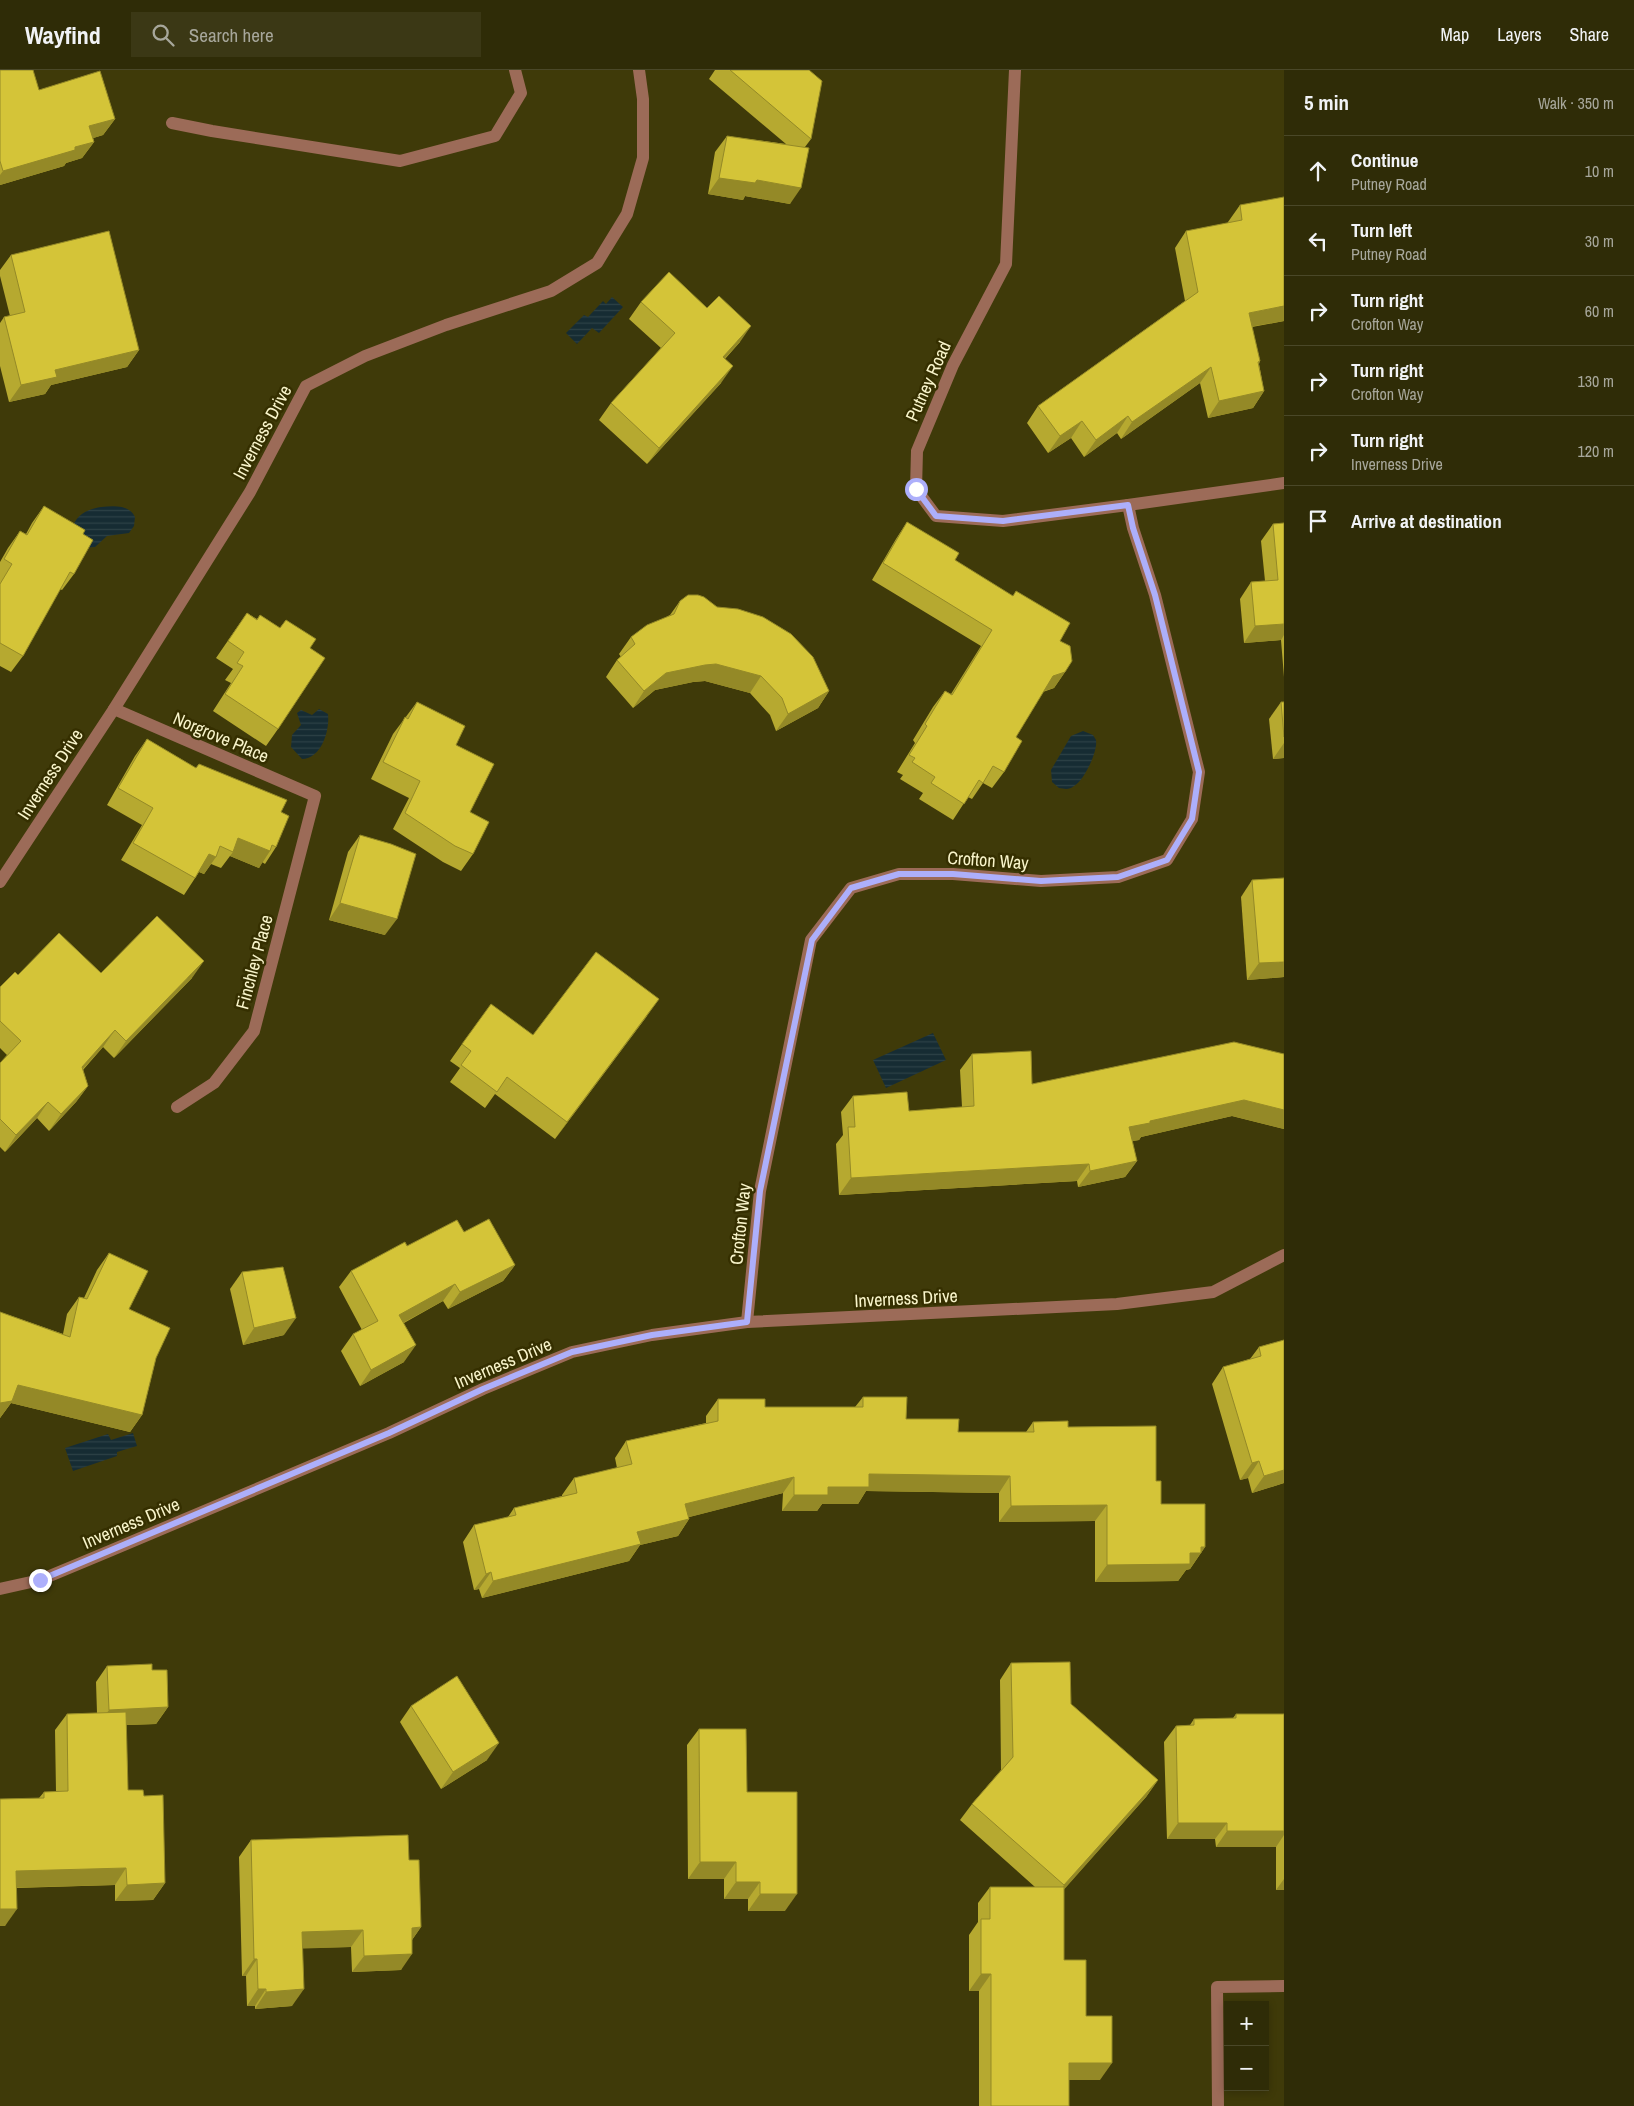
<!DOCTYPE html>
<html lang="en">
<head>
<meta charset="utf-8">
<style>
  body { margin:0; font-family:"Archivo Narrow",sans-serif; background:#3b3815; color:#f1f3f6 }
  .controls { position:absolute; right:15px; bottom:15px; display:grid; overflow:hidden; border-radius:0px; box-shadow:0 2px 8px #0003 }
  .controls button { width:45px; height:45px; display:grid; place-items:center; padding:0; border:0; border-bottom:1px solid #4a4828; background:#2f2c07; color:#f1f3f6; font:25px sans-serif }
  .stop { position:absolute; width:15px; height:15px; margin:-11px; border:4px solid #adaffb; border-radius:50%; background:#fff }
  .stop.end { background:#adaffb; border-color:#fff; box-shadow:0 1px 5px #0008 }
  .list { margin:0; padding:0; list-style:none }
  h2 { display:flex; justify-content:space-between; align-items:center; height:65px; margin:0; padding:0 20px; font-size:21px }
  h2 small { font-size:16px; font-weight:400; color:#a7a79b }
  .list li { display:grid; grid-template-columns:32px 1fr auto; gap:15px; align-items:center; box-sizing:border-box; height:70px; padding:0 20px; border-top:1px solid #4a4828 }
  .list b { display:block; font-size:19px; white-space:nowrap }
  .list p { margin:0; font-size:16px; white-space:nowrap; color:#a7a79b }
  .list em { font-size:16px; font-style:normal; color:#a7a79b }
  .icon { flex:none; width:28px; height:28px; fill:none; stroke:currentColor; stroke-width:2; stroke-linecap:round; stroke-linejoin:round }
  .map { position:relative; flex:none; width:1284px; height:2036px; overflow:hidden }
  header { display:flex; align-items:center; gap:30px; box-sizing:border-box; height:70px; padding:0 25px; background:#2f2c07; border-bottom:1px solid #4a4828 }
  header strong { font-size:24px }
  nav { display:flex; gap:28px; margin-inline-start:auto; font-size:18px }
  .search { width:350px; height:45px; background:#3b3815; display:flex; align-items:center; gap:12px; box-sizing:border-box; padding:0 18px; border-radius:0px; color:#a7a79b; font-size:19px }
  main { display:flex }
  aside { flex:1; background:#2f2c07 }
  .map>svg:first-child { display:block }
</style>
</head>
<body>
<header>
<strong>Wayfind</strong>
<div class="search"><svg class="icon" aria-label="search" viewBox="0 0 24 24"><circle cx="10" cy="10" r="6"/><path d="M15 15l6 6"/></svg>Search here</div>
<nav><a>Map</a><a>Layers</a><a>Share</a></nav>
</header>
<main>
<div class="map">
<svg width="1284" height="2036" viewBox="0 0 1284 2036">
  <defs>
    <pattern id="water-rules" width="6" height="5" patternUnits="userSpaceOnUse" patternTransform="scale(1.25)"><rect width="6" height="5" fill="#162c33"/><path d="M0 2.5h6" fill="none" stroke="#2d4146"/></pattern>
  </defs>
  <rect width="100%" height="100%" fill="#3f3a09"/>
  <!-- water -->
  <g fill="url(#water-rules)">
    <polygon points="612,227 623,237 599,263 592,258 577,274 566,263 584,245 588,247 603,231 606,234"/>
    <path d="M101,437C113,436 129,434 135,447L134,456L129,463L107,466L95,477L83,478L73,456C78,443 89,439 101,437Z"/>
    <path d="M319,639L328,644C330,661 321,689 302,689L291,677L292,665L301,655L297,643L301,640L312,645Z"/>
    <path d="M1083,661L1093,665L1096,670C1098,681 1084,711 1074,716C1069,720 1065,719 1059,718L1052,712L1051,700L1071,666Z"/>
    <polygon points="933,963 946,990 886,1018 873,990"/>
    <polygon points="133,1363 137,1376 117,1382 117,1386 73,1401 65,1378 108,1364 111,1370"/>
  </g>
  <g fill="none" stroke-linecap="round" stroke-linejoin="round">
    <!-- minor -->
    <g stroke="#9c6b58" stroke-width="12">
      <polyline points="172,53 212,61 400,91 495,66 521,23 515,0"/>
      <polyline points="1128,435 1284,413"/>
      <polyline points="114,639 315,726 254,961 214,1013 177,1037"/>
      <polyline points="0,812 114,639 250,422 306,316 365,286 446,255 551,221 597,193 627,144 643,88 643,29 639,0"/>
      <polyline points="747,1252 760,1121 811,870 851,818 899,804 953,804 1041,811 1118,807 1167,790 1192,749 1199,702 1155,525 1133,458 1128,435 1003,451 936,446 916,419 917,381 953,295 1006,194 1015,0"/>
      <polyline points="0,1519 40,1510 112,1480 389,1363 483,1319 572,1282 652,1265 747,1252 1117,1234 1213,1222 1284,1185"/>
      <polyline points="1218,2036 1217,1917 1284,1916"/>
    </g>
  </g>
  <!-- wall -->
  <g fill="#b6a930">
    <polygon points="0,0 39,20 115,49 103,65 93,68 94,72 82,88 66,93 64,96 0,115"/>
    <polygon points="715,0 809,0 811,69 805,77 790,134 745,126 743,130 708,124 715,82 727,66 786,74 709,9"/>
    <polygon points="1240,135 1284,251 1252,257 1260,291 1259,294 1264,321 1253,338 1208,348 1200,313 1121,369 1117,363 1084,387 1071,368 1048,383 1027,353 1038,336 1185,231 1175,178 1186,161 1228,153 1228,152"/>
    <polygon points="11,185 139,280 127,297 51,315 45,324 9,332 0,296 0,253 4,247 10,246 0,206 0,200"/>
    <polygon points="641,232 740,272 725,289 721,313 647,394 599,350 611,333 661,278 629,249"/>
    <polygon points="44,436 83,464 74,504 62,520 60,519 23,586 11,602 0,596 0,492 8,478 20,461 26,464 32,453"/>
    <polygon points="907,452 955,490 1060,571 1065,602 1054,618 1043,622 1016,667 1004,702 992,718 983,713 972,729 968,727 953,750 919,729 923,723 900,709 903,705 897,702 915,673 913,670 933,637 945,621 951,624 981,576 872,510 896,469"/>
    <polygon points="1284,453 1284,607 1281,570 1244,573 1240,529 1251,512 1265,511 1261,471 1273,454"/>
    <polygon points="680,531 717,537 829,621 818,638 776,661 770,645 750,623 705,611 693,612 655,620 633,638 606,607 617,590 621,587 619,584 631,567 670,545"/>
    <polygon points="247,543 257,549 260,545 280,558 286,550 310,578 278,659 266,676 213,641 231,613 225,610 233,599 216,588"/>
    <polygon points="417,632 456,675 470,742 473,784 461,801 443,792 393,759 409,728 371,709 393,664"/>
    <polygon points="1281,632 1284,632 1284,688 1273,689 1269,649"/>
    <polygon points="147,669 196,698 281,742 276,777 265,794 262,792 259,798 230,786 221,798 211,794 204,804 199,802 184,825 121,790 142,755 107,735 135,686"/>
    <polygon points="360,765 385,865 329,850 348,782"/>
    <polygon points="1252,810 1284,907 1247,910 1241,827"/>
    <polygon points="101,903 192,908 114,988 103,977 83,1000 88,1016 76,1032 49,1061 37,1048 5,1082 0,1077 0,993 7,985 0,978 0,917 18,905"/>
    <polygon points="647,946 555,1069 495,1024 485,1038 450,1012 460,998 450,991 462,974 533,965"/>
    <polygon points="972,984 1032,1014 1284,984 1284,1059 1232,1046 1141,1067 1139,1070 1132,1071 1137,1091 1125,1107 1078,1117 1077,1111 839,1125 836,1074 843,1065 841,1042 853,1026 909,1041 962,1037 960,1000"/>
    <polygon points="464,1162 515,1195 503,1211 448,1239 443,1231 404,1253 404,1292 360,1316 341,1281 353,1264 362,1260 339,1217 351,1201 407,1176"/>
    <polygon points="109,1183 129,1239 156,1288 142,1345 130,1362 11,1333 0,1348 0,1242 63,1264 67,1244 79,1227 84,1228 97,1200"/>
    <polygon points="242,1202 284,1265 243,1275 230,1219"/>
    <polygon points="1284,1270 1284,1413 1252,1423 1248,1408 1240,1410 1212,1314 1223,1297 1250,1289 1259,1277"/>
    <polygon points="863,1327 906,1349 958,1362 1026,1362 1033,1352 1068,1357 1156,1411 1161,1434 1205,1477 1190,1499 1186,1500 1178,1511 1095,1512 1095,1451 999,1452 999,1423 866,1421 858,1434 822,1434 817,1441 782,1441 783,1423 689,1447 689,1449 678,1466 640,1475 629,1491 482,1528 479,1519 474,1520 463,1472 474,1455 508,1447 514,1438 562,1426 562,1425 574,1408 617,1398 615,1388 626,1371 706,1353 706,1346 718,1329 765,1337 855,1337"/>
    <polygon points="1011,1593 1071,1634 1158,1710 1146,1727 1064,1819 1064,1890 1086,1946 1100,2010 1069,2010 1069,2036 979,2036 979,1921 969,1921 969,1865 978,1852 978,1833 990,1817 1035,1817 960,1750 972,1734 1001,1700 1000,1610"/>
    <polygon points="107,1596 152,1600 168,1637 156,1654 126,1655 128,1720 144,1726 165,1813 153,1830 115,1831 115,1815 16,1818 5,1856 0,1856 39,1728 44,1722 56,1722 55,1660 67,1644 97,1643 96,1612"/>
    <polygon points="411,1636 487,1690 441,1719 400,1652"/>
    <polygon points="1236,1644 1284,1644 1284,1820 1276,1820 1276,1777 1216,1777 1215,1769 1167,1769 1164,1672 1176,1656 1190,1655 1194,1649 1233,1648"/>
    <polygon points="699,1659 747,1722 785,1841 748,1841 748,1829 724,1829 724,1809 688,1809 687,1675"/>
    <polygon points="251,1770 409,1790 421,1857 412,1870 401,1900 352,1902 351,1877 302,1878 292,1936 255,1939 255,1936 247,1936 246,1906 242,1906 239,1787"/>
  </g>
  <!-- shaded-wall -->
  <g fill="#948927">
    <polygon points="115,49 103,65 78,73 89,56"/>
    <polygon points="94,72 82,88 66,93 64,96 0,115 0,105 3,101 75,77"/>
    <polygon points="719,108 757,110 801,118 790,134 745,126 743,130 708,124"/>
    <polygon points="1284,236 1284,251 1238,259 1249,243"/>
    <polygon points="751,256 740,272 711,303 723,287"/>
    <polygon points="139,280 127,297 51,315 45,324 9,332 21,315 55,300"/>
    <polygon points="733,296 721,313 647,394 659,378"/>
    <polygon points="1211,297 1200,313 1121,369 1132,352"/>
    <polygon points="1264,321 1253,338 1208,348 1219,331"/>
    <polygon points="1128,346 1117,363 1084,387 1096,370"/>
    <polygon points="1082,351 1071,368 1048,383 1060,366"/>
    <polygon points="1284,554 1284,565 1281,570 1244,573 1255,556"/>
    <polygon points="716,594 761,606 750,623 705,611 693,612 655,620 633,638 644,621 666,603 705,595"/>
    <polygon points="1065,602 1054,618 1041,622 1053,606"/>
    <polygon points="829,621 818,638 776,661 788,644"/>
    <polygon points="1284,673 1284,688 1273,689"/>
    <polygon points="238,768 270,781 259,798 230,786 233,782"/>
    <polygon points="209,784 216,787 204,804 197,801"/>
    <polygon points="340,833 397,849 385,865 329,850"/>
    <polygon points="204,891 192,908 114,988 126,971"/>
    <polygon points="1284,892 1284,907 1247,910 1259,893"/>
    <polygon points="659,929 647,946 555,1069 567,1052"/>
    <polygon points="115,960 103,977 70,1013 82,997"/>
    <polygon points="88,1016 76,1032 49,1061 61,1044"/>
    <polygon points="1244,1030 1284,1040 1284,1059 1232,1046 1141,1067 1139,1070 1118,1074 1129,1057 1150,1051"/>
    <polygon points="48,1032 37,1048 5,1082 16,1065"/>
    <polygon points="1137,1091 1125,1107 1078,1117 1090,1101"/>
    <polygon points="1089,1094 1077,1111 839,1125 851,1108"/>
    <polygon points="515,1195 503,1211 448,1239 460,1222"/>
    <polygon points="455,1214 443,1231 388,1261 399,1245"/>
    <polygon points="296,1248 284,1265 243,1275 254,1258"/>
    <polygon points="416,1275 404,1292 360,1316 371,1300"/>
    <polygon points="18,1315 142,1345 130,1362 11,1333 0,1348 0,1333"/>
    <polygon points="1259,1391 1248,1408 1240,1410 1252,1393"/>
    <polygon points="1284,1400 1284,1413 1252,1423 1264,1406"/>
    <polygon points="869,1404 1010,1406 999,1423 866,1421 858,1434 822,1434 817,1441 782,1441 794,1425 828,1417"/>
    <polygon points="794,1407 783,1423 674,1451 685,1434"/>
    <polygon points="1107,1435 1095,1451 999,1452 1011,1436"/>
    <polygon points="689,1449 678,1466 640,1475 629,1491 482,1528 493,1511 637,1462"/>
    <polygon points="1201,1477 1205,1477 1190,1499 1186,1500 1178,1511 1095,1512 1107,1495 1190,1483"/>
    <polygon points="491,1502 479,1519 474,1520 486,1504"/>
    <polygon points="168,1637 156,1654 97,1656 109,1640"/>
    <polygon points="499,1673 487,1690 441,1719 453,1702"/>
    <polygon points="1158,1710 1146,1727 1053,1832 1064,1815"/>
    <polygon points="1178,1753 1227,1753 1215,1769 1167,1769"/>
    <polygon points="1227,1761 1284,1761 1284,1765 1276,1777 1216,1777"/>
    <polygon points="700,1792 736,1792 724,1809 688,1809"/>
    <polygon points="126,1798 115,1815 4,1818 16,1801"/>
    <polygon points="1284,1809 1284,1820 1276,1820"/>
    <polygon points="736,1812 760,1812 748,1829 724,1829"/>
    <polygon points="165,1813 153,1830 115,1831 127,1815"/>
    <polygon points="760,1824 797,1824 785,1841 748,1841"/>
    <polygon points="0,1839 17,1839 5,1856 0,1856"/>
    <polygon points="421,1857 409,1874 412,1858"/>
    <polygon points="363,1860 351,1877 290,1879 302,1862"/>
    <polygon points="412,1884 401,1900 352,1902 364,1886"/>
    <polygon points="254,1889 257,1889 246,1906 242,1906"/>
    <polygon points="981,1904 991,1904 979,1921 969,1921"/>
    <polygon points="258,1919 266,1919 255,1936 247,1936"/>
    <polygon points="304,1919 292,1936 255,1939 266,1922"/>
    <polygon points="1069,1993 1112,1993 1100,2010 1058,2010"/>
  </g>
  <!-- building -->
  <g fill="#d4c438" stroke="#948927">
    <polygon points="0,0 33,0 39,20 100,1 115,49 89,56 94,72 75,77 75,80 3,101 0,91"/>
    <polygon points="730,0 809,0 822,11 811,69"/>
    <polygon points="727,66 809,78 801,118 757,110 755,113 719,108"/>
    <polygon points="1284,127 1284,236 1249,243 1260,291 1258,292 1264,321 1219,331 1211,297 1132,352 1128,346 1096,370 1082,351 1060,366 1038,336 1198,222 1186,161 1242,150 1240,135"/>
    <polygon points="109,161 139,280 55,300 57,307 21,315 4,247 25,242 11,185"/>
    <polygon points="669,202 707,238 719,226 751,256 723,287 733,296 659,378 611,333 675,263 641,232"/>
    <polygon points="44,436 85,460 83,464 93,470 74,504 70,502 23,586 0,573 0,514 12,494 4,489 20,461 27,465"/>
    <polygon points="907,452 959,483 955,490 1013,526 1016,521 1070,553 1060,571 1070,576 1072,591 1065,602 1053,606 1016,667 1022,671 1004,702 993,696 983,713 979,710 964,734 931,713 935,707 912,692 915,688 909,685 927,656 925,654 945,621 952,625 992,560 883,493"/>
    <polygon points="1284,453 1284,554 1255,556 1251,512 1278,510 1273,454"/>
    <polygon points="688,525 698,525 704,527 717,537 738,539 763,547 791,564 813,587 829,621 788,644 782,628 761,606 716,594 705,595 666,603 644,621 617,590 635,574 631,567 647,555 674,544 680,531"/>
    <polygon points="247,543 257,550 260,545 280,558 286,550 316,569 310,578 325,588 278,659 225,624 243,596 237,593 244,582 228,571"/>
    <polygon points="417,632 465,656 456,675 494,694 470,742 489,752 473,784 455,776 405,743 420,711 383,692 405,647 408,649"/>
    <polygon points="1281,632 1284,632 1284,667"/>
    <polygon points="147,669 196,698 199,694 287,730 281,742 289,746 276,777 272,775 270,781 238,768 233,782 220,776 216,787 209,784 195,808 133,773 153,738 118,718"/>
    <polygon points="360,765 391,774 416,784 397,849 340,833"/>
    <polygon points="1284,808 1284,892 1259,893 1252,810"/>
    <polygon points="157,846 204,891 126,971 115,960 82,997 88,1016 61,1044 48,1032 16,1065 0,1049 0,993 21,971 0,951 0,917 15,902 18,905 59,863 101,903"/>
    <polygon points="596,882 659,929 567,1052 507,1007 497,1022 461,995 471,981 462,974 491,934 533,965"/>
    <polygon points="1234,972 1284,984 1284,1040 1244,1030 1150,1051 1150,1053 1129,1057 1137,1091 1090,1101 1089,1094 851,1108 848,1057 855,1057 853,1026 907,1022 909,1041 974,1036 972,984 1031,981 1032,1014"/>
    <polygon points="489,1149 515,1195 460,1222 455,1214 399,1245 416,1275 371,1300 353,1264 378,1251 351,1201 405,1172 407,1176 457,1150 464,1162"/>
    <polygon points="109,1183 148,1201 129,1239 170,1258 156,1288 142,1345 18,1315 12,1331 0,1333 0,1242 70,1267 79,1227 87,1229"/>
    <polygon points="283,1197 296,1248 254,1258 242,1202"/>
    <polygon points="1284,1270 1284,1400 1264,1406 1259,1391 1252,1393 1223,1297 1261,1286 1259,1277"/>
    <polygon points="863,1327 907,1327 906,1349 959,1349 958,1362 1034,1362 1033,1352 1068,1351 1068,1357 1156,1356 1156,1411 1161,1411 1161,1434 1205,1434 1205,1477 1201,1477 1201,1483 1190,1483 1190,1494 1107,1495 1107,1435 1011,1436 1010,1406 869,1404 869,1417 828,1417 828,1425 794,1425 794,1407 685,1434 689,1449 637,1462 641,1474 493,1511 491,1502 486,1504 474,1455 516,1445 514,1438 577,1423 574,1408 632,1394 626,1371 718,1351 718,1329 765,1329 765,1337 863,1337"/>
    <polygon points="1070,1592 1071,1634 1158,1710 1064,1815 972,1734 1013,1687 1011,1593"/>
    <polygon points="152,1594 152,1600 167,1600 168,1637 109,1640 107,1596"/>
    <polygon points="457,1606 499,1673 453,1702 411,1636"/>
    <polygon points="126,1642 128,1720 143,1720 144,1726 163,1725 165,1813 127,1815 126,1798 16,1801 17,1839 0,1839 0,1729 44,1728 44,1722 68,1721 67,1644"/>
    <polygon points="1236,1644 1284,1644 1284,1761 1227,1761 1227,1753 1178,1753 1176,1656 1194,1655 1194,1649 1236,1648"/>
    <polygon points="699,1659 746,1659 747,1722 797,1722 797,1824 760,1824 760,1812 736,1812 736,1792 700,1792"/>
    <polygon points="408,1765 409,1790 419,1790 421,1857 412,1858 412,1884 364,1886 363,1860 302,1862 304,1919 266,1922 266,1919 258,1919 257,1889 254,1889 251,1770"/>
    <polygon points="990,1817 1064,1817 1064,1890 1086,1890 1086,1946 1112,1946 1112,1993 1069,1993 1069,2036 991,2036 991,1904 981,1904 981,1849 990,1849"/>
  </g>
  <g fill="none" stroke-linecap="round" stroke-linejoin="round">
    <!-- route -->
    <polyline stroke="#adaffb" stroke-width="6" points="40,1510 389,1363 483,1319 572,1282 652,1265 747,1252 760,1121 812,870 851,818 899,804 953,804 1041,811 1118,807 1167,790 1192,749 1199,702 1155,525 1133,458 1128,435 1003,451 936,446 916,419"/>
  </g>
  <g text-anchor="middle" dominant-baseline="central" stroke-width="5" stroke-linejoin="round" paint-order="stroke">
    <!-- street labels -->
    <g font-size="18" fill="#f9f5cb" stroke="#352f00">
      <text transform="translate(928 311) rotate(-66)">Putney Road</text>
      <text transform="translate(262 362) rotate(-62)">Inverness Drive</text>
      <text transform="translate(221 667) rotate(23)">Norgrove Place</text>
      <text transform="translate(50 704) rotate(-57)">Inverness Drive</text>
      <text transform="translate(988 790) rotate(4)">Crofton Way</text>
      <text transform="translate(254 892) rotate(-75)">Finchley Place</text>
      <text transform="translate(740 1154) rotate(-84)">Crofton Way</text>
      <text transform="translate(906 1228) rotate(-3)">Inverness Drive</text>
      <text transform="translate(503 1293) rotate(-23)">Inverness Drive</text>
      <text transform="translate(131 1453) rotate(-23)">Inverness Drive</text>
    </g>
  </g>
</svg>
<div class="controls">
<button>+</button>
<button>−</button>
</div>
<div class="stop" style="left:916px;top:419px"></div>
<div class="stop end" style="left:40px;top:1510px"></div>
</div>
<aside>
<h2>5 min<small>Walk · 350 m</small></h2>
<ul class="list">
<li><svg class="icon" aria-label="ahead" viewBox="0 0 24 24"><path d="M12 20V5M6 11l6-6 6 6"/></svg><div><b>Continue</b><p>Putney Road</p></div><em>10 m</em></li>
<li><svg class="icon" aria-label="left" viewBox="0 0 24 24"><path d="M17 20v-9H6M10 6l-5 5 5 5"/></svg><div><b>Turn left</b><p>Putney Road</p></div><em>30 m</em></li>
<li><svg class="icon" aria-label="right" viewBox="0 0 24 24"><path d="M7 20v-9h11M14 6l5 5-5 5"/></svg><div><b>Turn right</b><p>Crofton Way</p></div><em>60 m</em></li>
<li><svg class="icon" aria-label="right" viewBox="0 0 24 24"><path d="M7 20v-9h11M14 6l5 5-5 5"/></svg><div><b>Turn right</b><p>Crofton Way</p></div><em>130 m</em></li>
<li><svg class="icon" aria-label="right" viewBox="0 0 24 24"><path d="M7 20v-9h11M14 6l5 5-5 5"/></svg><div><b>Turn right</b><p>Inverness Drive</p></div><em>120 m</em></li>
<li><svg class="icon" aria-label="arrive" viewBox="0 0 24 24"><path d="M6 21V4h12l-3 4 3 4H6"/></svg><div><b>Arrive at destination</b></div></li>
</ul>
</aside>
</main>
</body>
</html>
